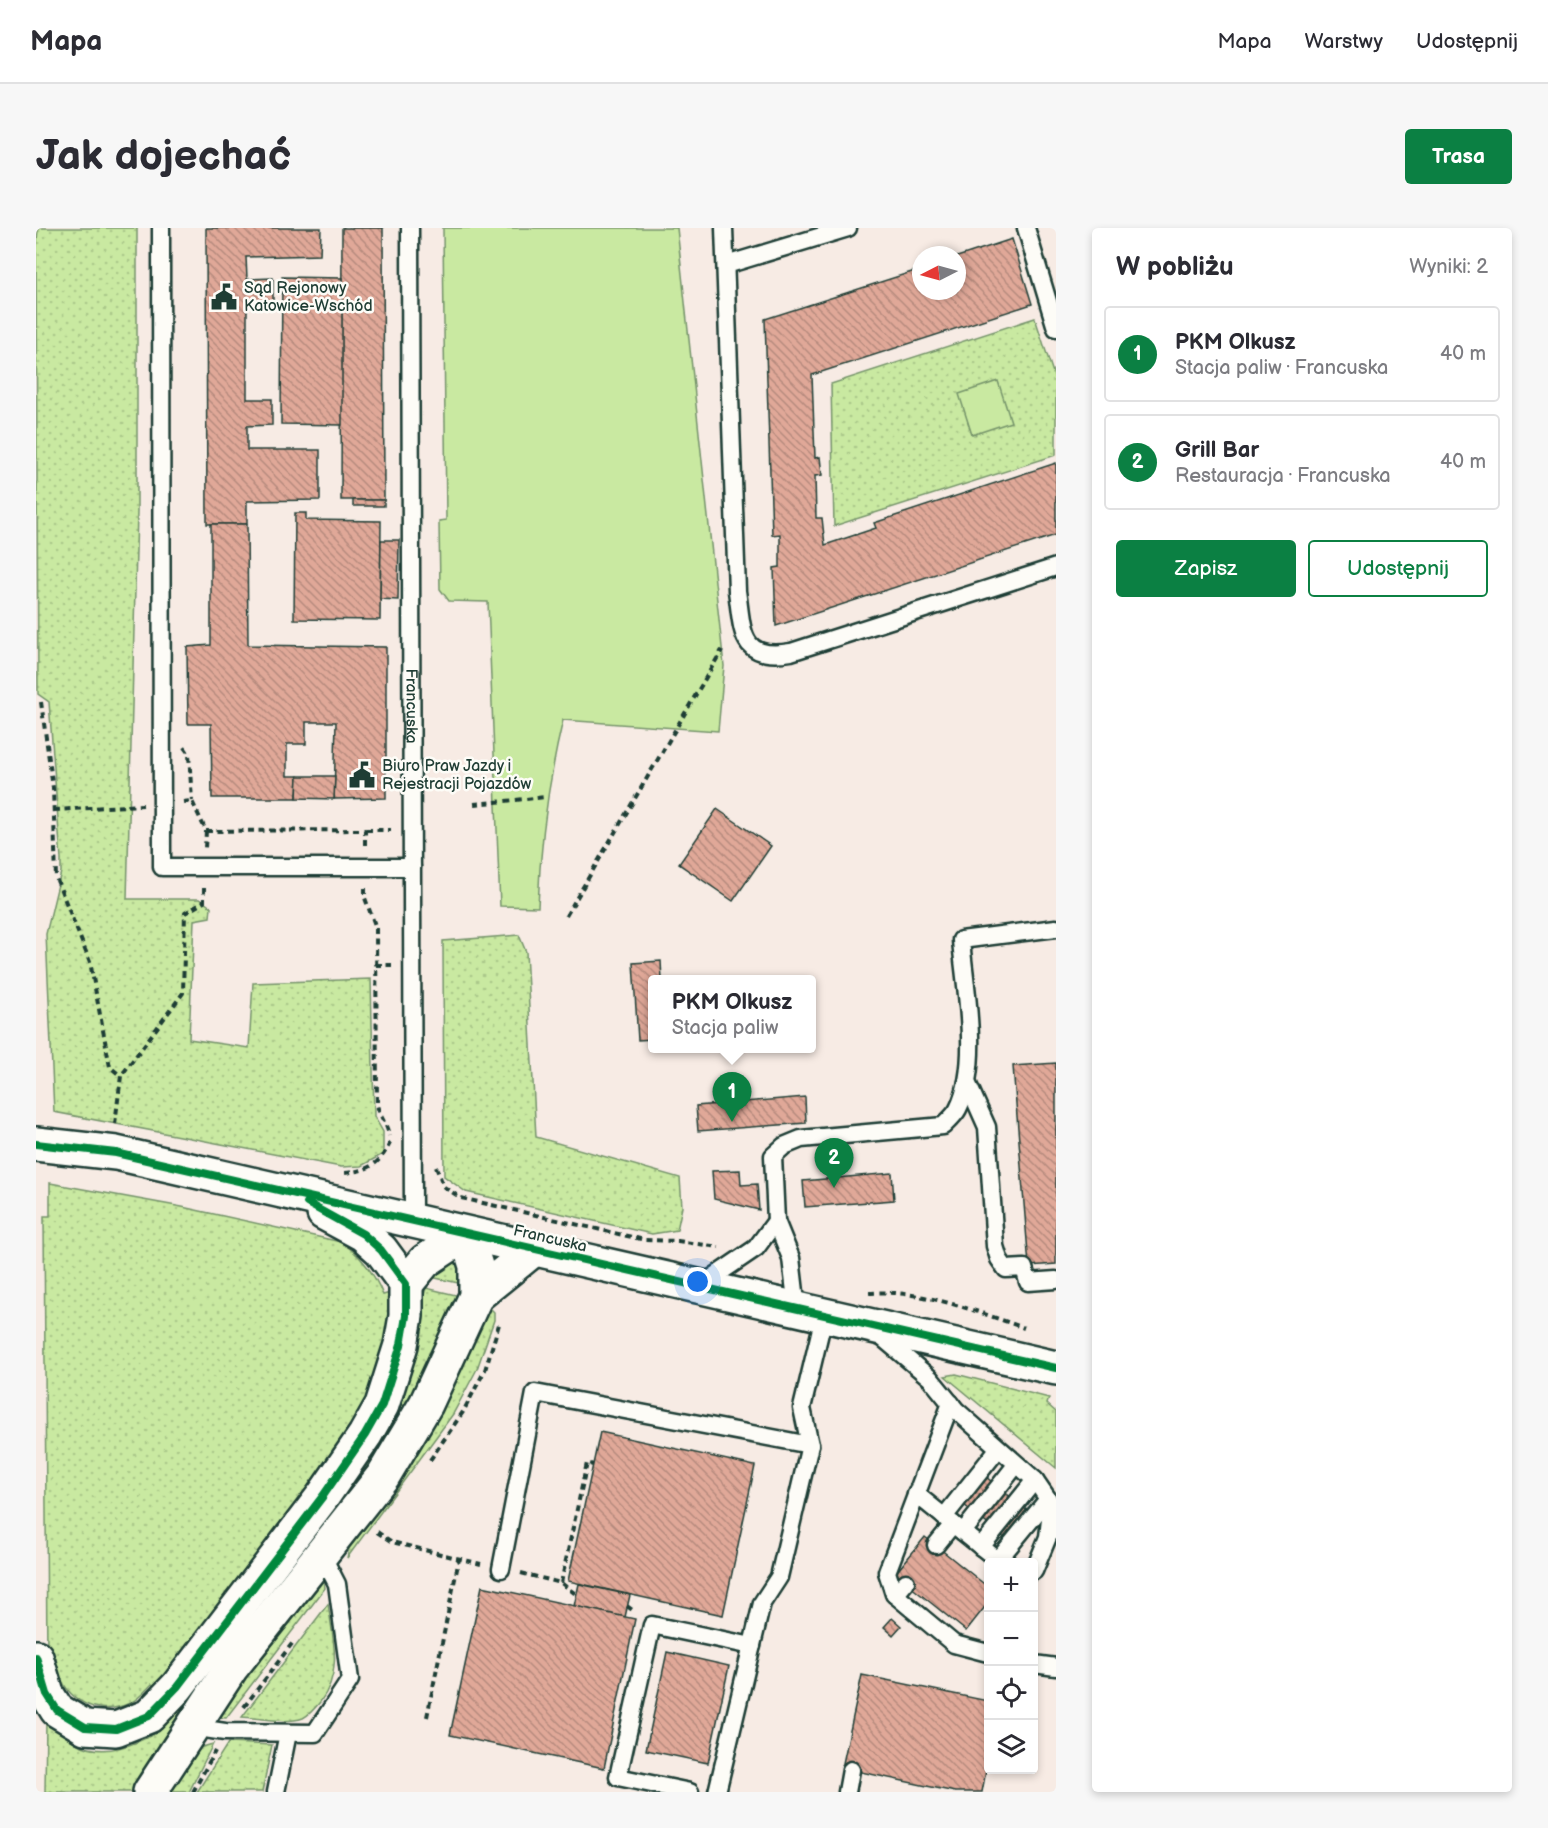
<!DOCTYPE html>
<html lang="pl">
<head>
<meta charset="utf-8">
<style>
  body { margin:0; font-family:"Balsamiq Sans",sans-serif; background:#f7f7f7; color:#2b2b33 }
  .controls { position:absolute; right:18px; bottom:18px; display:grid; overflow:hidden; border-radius:6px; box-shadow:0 3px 9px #0003 }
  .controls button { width:54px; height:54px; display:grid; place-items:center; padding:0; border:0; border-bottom:2px solid #e1e1e2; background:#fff; color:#2b2b33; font:30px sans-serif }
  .compass { position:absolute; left:876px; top:18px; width:54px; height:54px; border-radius:50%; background:#fff; box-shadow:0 3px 9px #0003; rotate:264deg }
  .you { position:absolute; left:662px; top:1054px; width:21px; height:21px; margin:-15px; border:4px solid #fff; border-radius:50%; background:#1a73e8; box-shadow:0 0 0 9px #1a73e833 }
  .badge { display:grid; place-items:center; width:39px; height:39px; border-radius:50%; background:#0b8043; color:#fff; font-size:20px; font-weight:700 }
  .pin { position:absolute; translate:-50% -50px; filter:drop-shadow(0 2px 3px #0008) }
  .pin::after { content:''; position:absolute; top:32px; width:21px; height:18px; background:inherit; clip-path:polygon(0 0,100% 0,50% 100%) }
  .popup { position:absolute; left:612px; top:747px; width:168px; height:78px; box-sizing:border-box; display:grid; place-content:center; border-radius:6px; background:#fff; filter:drop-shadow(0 2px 4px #0005); font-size:20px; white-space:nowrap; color:#7c7c81 }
  .popup b { font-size:22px; color:#2b2b33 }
  .popup::after { content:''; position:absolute; left:50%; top:100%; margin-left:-12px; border:12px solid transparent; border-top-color:#fff }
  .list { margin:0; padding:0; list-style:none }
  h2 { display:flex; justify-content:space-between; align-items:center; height:78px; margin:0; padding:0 24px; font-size:26px }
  h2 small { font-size:20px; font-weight:400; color:#7c7c81 }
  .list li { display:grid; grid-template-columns:39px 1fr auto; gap:18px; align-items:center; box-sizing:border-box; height:96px; margin:0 12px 12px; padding:0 12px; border:2px solid #e1e1e2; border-radius:6px }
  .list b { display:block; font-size:22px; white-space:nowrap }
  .list p { margin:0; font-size:20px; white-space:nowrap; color:#7c7c81 }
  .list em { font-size:20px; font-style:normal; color:#7c7c81 }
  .actions { display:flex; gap:12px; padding:18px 24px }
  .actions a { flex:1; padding:14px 0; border:2px solid #0b8043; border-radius:6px; text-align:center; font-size:21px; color:#0b8043 }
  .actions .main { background:#0b8043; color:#fff }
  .icon { flex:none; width:33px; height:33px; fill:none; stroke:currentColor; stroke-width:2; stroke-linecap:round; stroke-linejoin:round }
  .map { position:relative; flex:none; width:1020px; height:1564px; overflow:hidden; border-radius:6px }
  header { display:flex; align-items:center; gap:36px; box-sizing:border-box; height:84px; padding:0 30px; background:#fff; border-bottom:2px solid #e1e1e2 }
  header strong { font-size:28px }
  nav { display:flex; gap:33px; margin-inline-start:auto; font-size:21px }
  .intro { display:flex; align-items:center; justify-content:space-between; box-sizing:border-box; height:144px; padding:0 36px }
  h1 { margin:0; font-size:42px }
  .button { padding:15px 27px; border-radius:6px; background:#0b8043; color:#fff; font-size:21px; font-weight:700 }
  main { display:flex; gap:36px; padding:0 36px }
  aside { flex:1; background:#fff; border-radius:6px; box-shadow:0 3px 9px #0003 }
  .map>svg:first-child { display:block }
</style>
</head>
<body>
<header>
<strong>Mapa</strong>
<nav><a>Mapa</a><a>Warstwy</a><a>Udostępnij</a></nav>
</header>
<div class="intro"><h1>Jak dojechać</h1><a class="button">Trasa</a></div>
<main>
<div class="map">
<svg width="1020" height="1564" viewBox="0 0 1020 1564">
  <defs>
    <pattern id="grass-dots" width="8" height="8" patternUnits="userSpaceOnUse" patternTransform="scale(1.5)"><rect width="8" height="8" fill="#c9e9a1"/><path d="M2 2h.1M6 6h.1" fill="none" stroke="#acc98b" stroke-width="1.8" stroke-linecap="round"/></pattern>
    <pattern id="building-back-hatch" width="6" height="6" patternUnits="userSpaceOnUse" patternTransform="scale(1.5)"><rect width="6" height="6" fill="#e0a898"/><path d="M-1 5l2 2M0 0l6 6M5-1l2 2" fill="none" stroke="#b58a7d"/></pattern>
  </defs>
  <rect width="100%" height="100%" fill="#f7ebe4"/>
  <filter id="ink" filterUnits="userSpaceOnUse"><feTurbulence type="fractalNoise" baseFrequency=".0167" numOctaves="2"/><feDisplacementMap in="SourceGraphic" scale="12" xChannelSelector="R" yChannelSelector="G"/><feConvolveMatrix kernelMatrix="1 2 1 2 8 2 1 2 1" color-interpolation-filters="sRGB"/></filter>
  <g filter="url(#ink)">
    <!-- grass -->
    <g fill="url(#grass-dots)" stroke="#74936a" stroke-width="1.5">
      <polygon points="2,0 101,0 101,284 91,671 163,671 175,679 174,689 158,692 153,811 213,820 217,755 335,751 338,888 347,904 347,926 325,938 305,939 18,884 10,706 25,644 25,631 13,474 2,466 0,27"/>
      <polygon points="999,90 1020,154 1020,227 798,298 795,156"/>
      <polygon points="483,707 490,724 500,909 644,950 646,979 641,1002 616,1006 430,964 408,948 407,713"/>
      <path d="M14,955L146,979L305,1014C326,1027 338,1045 347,1067L354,1065L355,1109L320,1199L122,1462L116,1456C109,1463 103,1471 94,1475C58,1492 22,1468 20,1430H11L8,988H14Z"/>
      <polygon points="422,1025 427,1056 395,1049"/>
      <path d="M390,1060L424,1068C405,1112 386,1157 360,1198C279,1326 172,1433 96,1564H9L10,1494C20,1501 31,1510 42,1516C69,1530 100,1516 123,1503L286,1291L385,1078Z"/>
      <polygon points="453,1079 458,1084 458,1092 441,1141 417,1186 311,1330 315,1311"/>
      <polygon points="920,1146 1013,1170 1011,1176 1020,1184 1020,1240 909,1148"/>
      <polygon points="284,1349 287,1351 289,1360 190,1490 179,1489"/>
      <path d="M292,1376C297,1411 307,1444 284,1474C280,1479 273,1487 267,1490C250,1496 224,1490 206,1489Z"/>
      <polygon points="192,1515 236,1517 226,1564 161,1564"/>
      <polygon points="177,1516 153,1564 130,1564 156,1522"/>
    </g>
    <!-- park -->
    <g fill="#c9e9a1" stroke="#74936a" stroke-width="1.5">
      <path d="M407,0H641L688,438L682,503L527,492C512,554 504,615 502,679L464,678L452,374L413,373L404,361L403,293L410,292Z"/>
      <polygon points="962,153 975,194 936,207 923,166"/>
    </g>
    <!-- building -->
    <g fill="url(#building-back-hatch)" stroke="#1f3d34" stroke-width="1.5">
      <polygon points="170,0 285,0 284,27 210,29 211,51 237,50 237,78 211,78 211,171 236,171 236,197 211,198 211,222 284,222 284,272 211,273 211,296 171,296"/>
      <polygon points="306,0 347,0 348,272 305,272"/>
      <polygon points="976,11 996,76 776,147 779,230 784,229 786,247 779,248 780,290 786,290 789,317 840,300 838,295 1020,235 1020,307 740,398 738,340 744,339 744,306 736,307 729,91 885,41 885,63 921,63 921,29"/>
      <polygon points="246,49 306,50 306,197 245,196"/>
      <rect x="317" y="272" width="31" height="6"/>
      <polygon points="259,285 270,285 270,292 345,293 344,392 258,391"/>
      <polygon points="175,296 211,296 212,417 350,419 350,570 298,571 300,494 270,494 270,516 251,516 251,548 262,548 261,570 176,570 175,496 152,496 151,419 175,417"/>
      <polygon points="345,312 363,312 362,372 344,371"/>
      <polygon points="262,548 299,548 298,571 261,570"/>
      <polygon points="681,581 735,618 697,673 643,636"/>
      <polygon points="625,733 626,752 616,752 616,811 602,812 597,735"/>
      <polygon points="1020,835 1020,1036 993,1038 977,838"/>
      <polygon points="769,869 770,895 662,903 660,878"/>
      <polygon points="704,942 705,957 721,956 723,982 678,971 676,943"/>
      <polygon points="856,945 858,972 769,979 767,953"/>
      <polygon points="564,1204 719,1238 687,1387 532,1353"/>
      <polygon points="939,1240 1004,1293 982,1321 917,1268"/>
      <polygon points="889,1309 952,1359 952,1375 930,1403 859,1346"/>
      <polygon points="543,1356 594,1367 589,1389 538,1378"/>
      <polygon points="446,1358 599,1391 568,1540 414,1507"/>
      <polygon points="856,1390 865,1398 857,1407 848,1399"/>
      <polygon points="631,1424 693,1438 672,1535 610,1522"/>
      <polygon points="826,1447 952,1473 952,1532 946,1564 919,1564 806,1540"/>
    </g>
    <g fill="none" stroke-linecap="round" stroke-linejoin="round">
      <!-- lane casing -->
      <g stroke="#1f3d34" stroke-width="21">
        <g id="lane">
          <polyline points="125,0 126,639 376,639"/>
          <path id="s1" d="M374,0L377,994"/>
          <path d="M688,0L701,363C707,403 703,433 755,424L1020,339"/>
          <polyline points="990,0 1020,100"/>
          <polyline points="690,37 812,0"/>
          <polyline points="931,854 951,899 959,1018 963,1031 970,1041 988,1040 992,1054 1020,1052"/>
          <polyline points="664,1058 720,1020 740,993"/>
          <path d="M761,1081L755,1030L740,993L737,928L748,918L765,911L907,898C912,893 919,887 922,881C945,835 929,761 925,712L1020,700"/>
          <polyline points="842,1106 894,1150 920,1182 999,1252 1012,1271 1015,1283 1012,1309 998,1343"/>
          <polyline points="915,1175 851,1344 858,1366 918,1416 952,1425"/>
          <polyline points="880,1266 964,1334"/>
          <polyline points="908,1289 962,1221"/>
          <polyline points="927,1304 980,1237"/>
          <polyline points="900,1317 917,1296"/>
          <polyline points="945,1319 999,1252"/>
          <polyline points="962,1332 1012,1271"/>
          <polyline points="465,1341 499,1165 774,1217"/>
          <polyline points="859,1367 870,1354"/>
          <polyline points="998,1436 1020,1439"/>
          <polyline points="155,1499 189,1504 279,1505 314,1452 301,1356 285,1325"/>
          <polyline points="240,1564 252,1505"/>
          <polyline points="654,1564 582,1549 616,1397 716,1418"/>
          <polyline points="681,1564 726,1375 743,1349 774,1217 766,1180 788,1088"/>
          <polyline points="811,1564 815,1542"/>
        </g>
      </g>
      <!-- secondary casing -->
      <g stroke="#1f3d34" stroke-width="38">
        <g id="secondary">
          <polyline points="0,916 80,925 1020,1140"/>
          <polyline points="370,1056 389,1033 430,1006"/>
          <polyline points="440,1068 498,1021"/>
          <polyline points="0,1429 11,1466 21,1482 49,1499 80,1501 113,1488 141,1459 287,1268 329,1207 346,1177 365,1117 370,1088 370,1056 345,1022 327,1006 288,985"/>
          <polyline points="114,1564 195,1440 347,1248 390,1176 440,1068 440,1038 430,1006"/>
        </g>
      </g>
      <!-- path -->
      <g stroke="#1f3d34" stroke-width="4" stroke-dasharray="6 4.5" stroke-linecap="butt">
        <polyline points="5,474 17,560 20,650 54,734 74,839 85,848"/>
        <polyline points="148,519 153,526 156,573"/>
        <polyline points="147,574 156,573 170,603 169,620"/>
        <polyline points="438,576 510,569"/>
        <polyline points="18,582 107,577"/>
        <polyline points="330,602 355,602"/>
        <polyline points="170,603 329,602 329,619"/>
        <path d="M329,660V670L340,700L341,877C344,889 352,898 353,908"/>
        <polyline points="530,688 686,422"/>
        <polyline points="340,737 356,737"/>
        <polyline points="79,896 85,848 147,765 149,685 168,674 168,660"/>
        <polyline points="400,939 408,959 425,970 609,1012 642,1013 683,1019"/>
        <path d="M309,945C333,942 343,937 354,915"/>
        <path d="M833,1065C884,1061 940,1083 988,1100"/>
        <polyline points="394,1232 427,1184 449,1142 464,1093"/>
        <polyline points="341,1304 356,1314 445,1336"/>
        <polyline points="485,1345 525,1355 541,1367"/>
        <polyline points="525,1355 551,1235 557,1237"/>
        <polyline points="591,1378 599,1384"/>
        <polyline points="208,1479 258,1413"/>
        <polyline points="391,1489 423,1331"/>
        <polyline points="157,1564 179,1523"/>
      </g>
      <!-- lane -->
      <use href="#lane" stroke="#fdfcf7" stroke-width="16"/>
      <!-- secondary -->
      <use href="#secondary" stroke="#fdfcf7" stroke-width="33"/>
      <!-- cycleway casing -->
      <g stroke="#fdfcf7" stroke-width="11">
        <g id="cycleway">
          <polyline points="0,916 80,925 1020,1140"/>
          <polyline points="0,1429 11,1466 21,1482 49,1499 80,1501 113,1488 141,1459 287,1268 329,1207 346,1177 365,1117 370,1088 370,1056 345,1022 327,1006 271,975"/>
        </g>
      </g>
      <!-- cycleway -->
      <use href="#cycleway" stroke="#00873e" stroke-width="8"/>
    </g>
  </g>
  <!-- icons -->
  <defs>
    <g id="civic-bare" transform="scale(2.07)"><path d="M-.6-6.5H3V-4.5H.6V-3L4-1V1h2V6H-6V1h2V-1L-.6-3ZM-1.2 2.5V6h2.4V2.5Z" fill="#1f3d34" stroke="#fdfcf7" stroke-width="2.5" paint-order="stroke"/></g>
  </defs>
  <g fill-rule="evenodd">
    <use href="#civic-bare" x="188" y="69"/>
    <use href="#civic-bare" x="326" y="547"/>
  </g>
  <g text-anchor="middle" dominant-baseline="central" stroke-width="5" stroke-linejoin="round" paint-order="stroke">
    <!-- poi labels -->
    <g font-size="16" fill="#1f3d34" stroke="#fdfcf7" text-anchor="start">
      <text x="208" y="60">Sąd Rejonowy<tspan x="208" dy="18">Katowice-Wschód</tspan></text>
      <text x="346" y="538">Biuro Praw Jazdy i<tspan x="346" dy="18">Rejestracji Pojazdów</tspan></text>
    </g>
    <!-- street labels -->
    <g font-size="16" fill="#1f3d34" stroke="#fdfcf7">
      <text stroke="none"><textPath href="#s1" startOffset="478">Francuska</textPath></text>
      <text transform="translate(514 1011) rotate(13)">Francuska</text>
    </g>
  </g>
</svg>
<div class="controls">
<button>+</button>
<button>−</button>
<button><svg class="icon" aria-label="locate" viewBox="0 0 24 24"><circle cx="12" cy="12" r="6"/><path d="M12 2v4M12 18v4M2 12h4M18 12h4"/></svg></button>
<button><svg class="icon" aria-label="layers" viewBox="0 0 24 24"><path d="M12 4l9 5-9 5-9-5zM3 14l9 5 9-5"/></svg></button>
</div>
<svg class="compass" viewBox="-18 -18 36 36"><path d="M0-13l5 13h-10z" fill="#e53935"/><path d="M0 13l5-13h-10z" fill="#7c7c81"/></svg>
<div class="you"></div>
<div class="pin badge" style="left:696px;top:894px">1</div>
<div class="popup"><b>PKM Olkusz</b>Stacja paliw</div>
<div class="pin badge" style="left:798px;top:960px">2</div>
</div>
<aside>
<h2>W pobliżu<small>Wyniki: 2</small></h2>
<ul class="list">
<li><span class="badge">1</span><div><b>PKM Olkusz</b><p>Stacja paliw · Francuska</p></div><em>40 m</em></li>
<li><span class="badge">2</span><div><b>Grill Bar</b><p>Restauracja · Francuska</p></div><em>40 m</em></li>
</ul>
<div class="actions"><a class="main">Zapisz</a><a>Udostępnij</a></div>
</aside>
</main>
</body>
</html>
